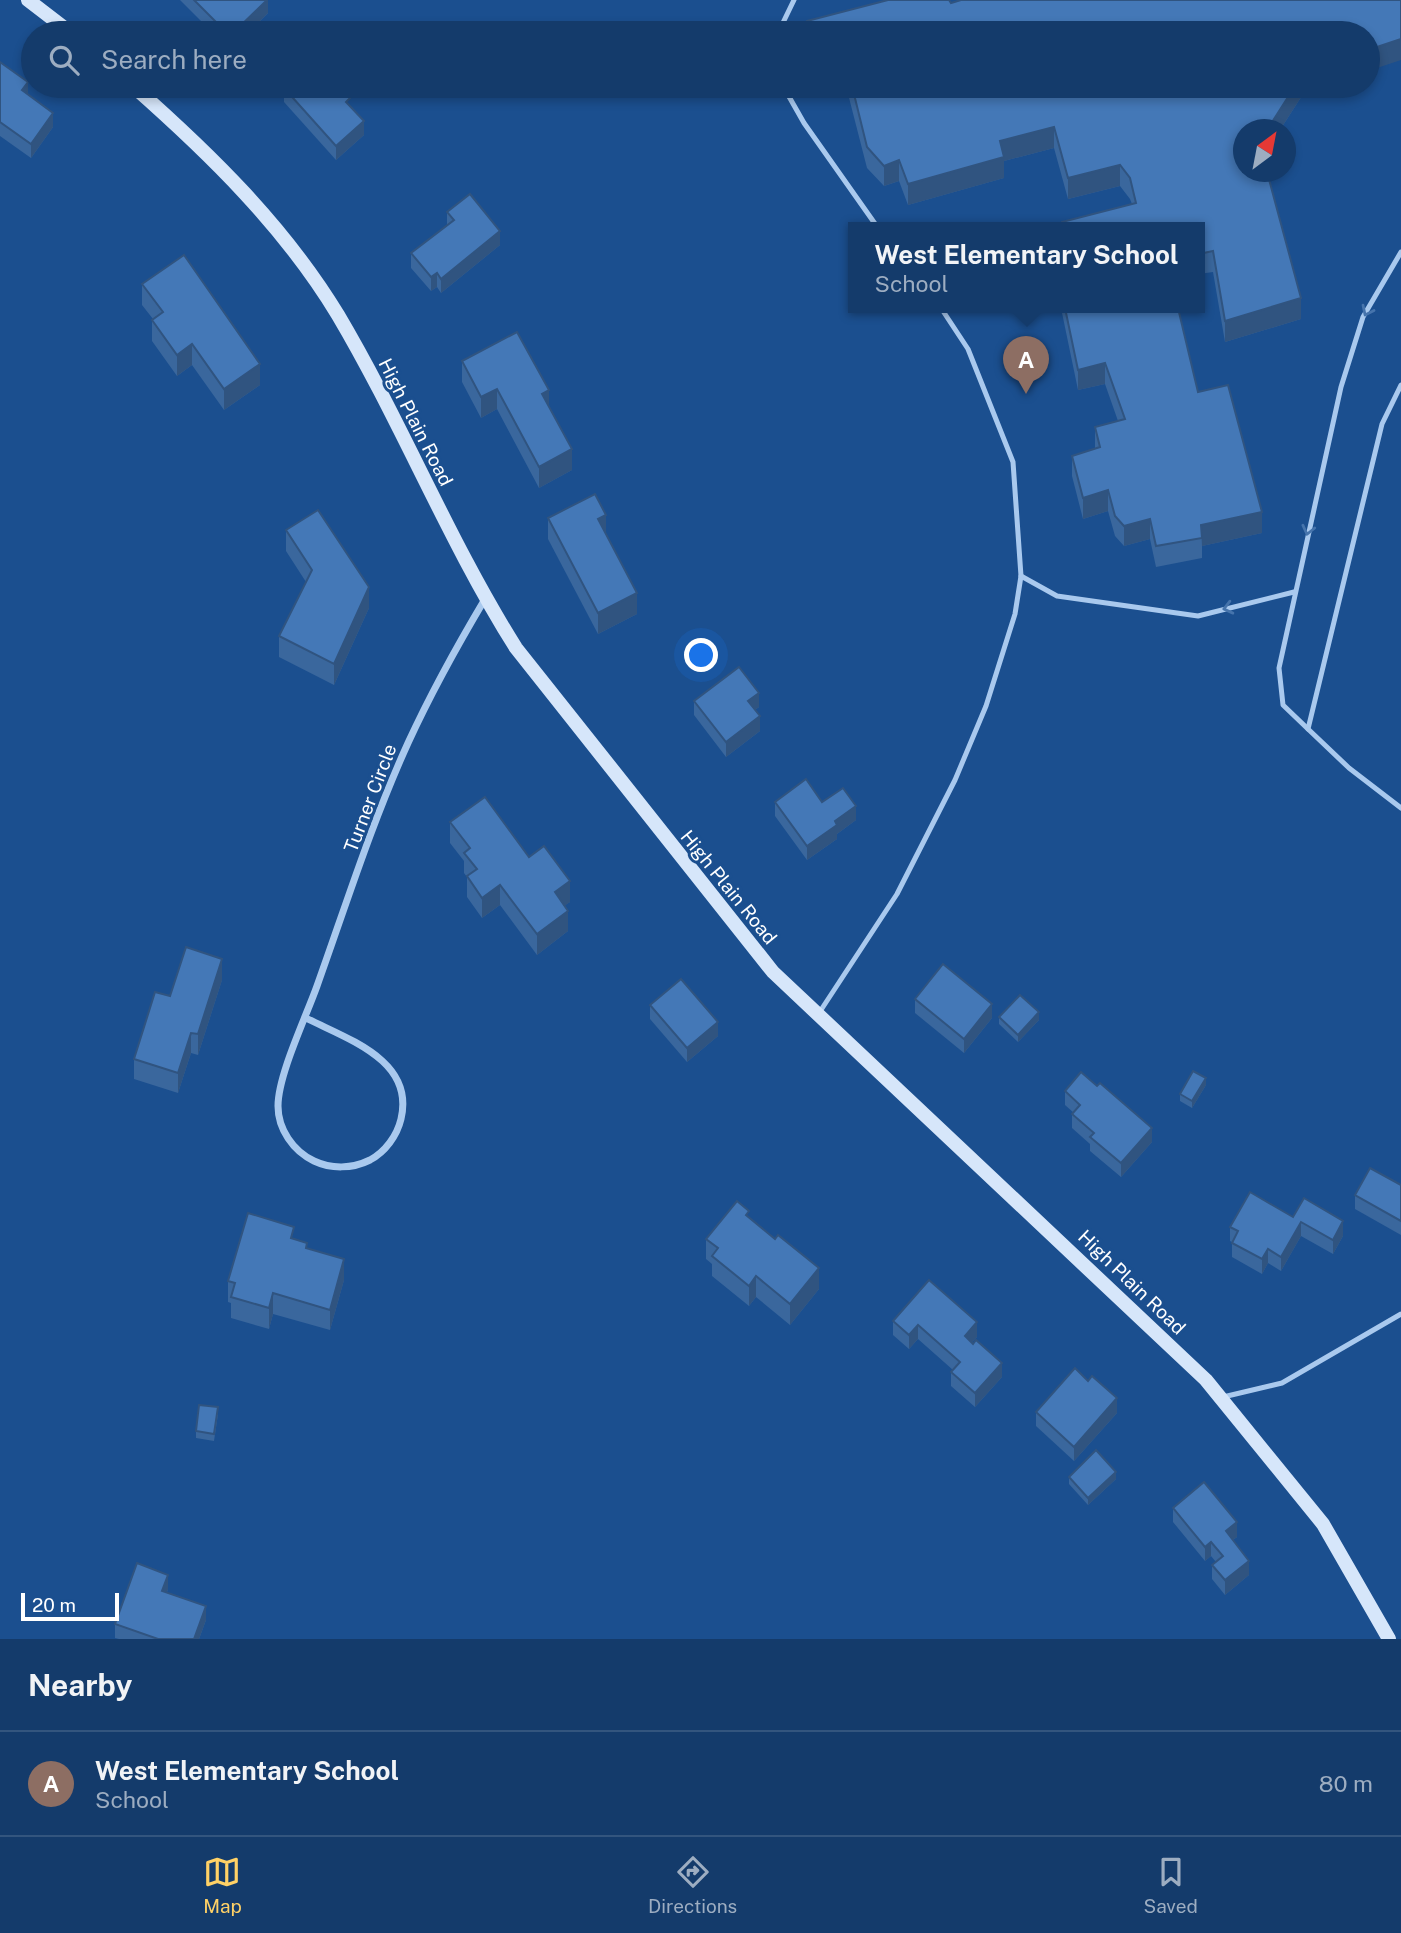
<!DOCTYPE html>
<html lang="en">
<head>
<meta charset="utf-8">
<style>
  body { margin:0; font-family:"Public Sans",sans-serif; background:#214673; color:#f1f3f6 }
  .compass { position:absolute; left:1233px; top:119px; width:63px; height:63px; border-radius:50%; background:#143b6b; box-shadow:0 4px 10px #0003; rotate:32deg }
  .scale { position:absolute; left:21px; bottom:18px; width:98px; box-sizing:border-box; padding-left:7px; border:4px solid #fff; border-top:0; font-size:19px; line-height:24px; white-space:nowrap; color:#fff; -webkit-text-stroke:5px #1b4f8f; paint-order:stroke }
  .you { position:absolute; left:702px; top:656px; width:24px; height:24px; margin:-18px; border:5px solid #fff; border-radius:50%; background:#1a73e8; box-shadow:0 0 0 10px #1a73e833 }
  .badge { display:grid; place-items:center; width:46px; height:46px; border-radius:50%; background:#ffd166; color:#fff; font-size:23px; font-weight:700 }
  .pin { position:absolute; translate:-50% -58px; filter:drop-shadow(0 2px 4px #0008) }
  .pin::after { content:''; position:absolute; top:37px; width:24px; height:21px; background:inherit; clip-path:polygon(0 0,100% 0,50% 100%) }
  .popup { position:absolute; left:848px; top:222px; width:357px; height:91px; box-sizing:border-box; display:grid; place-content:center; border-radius:0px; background:#143b6b; filter:drop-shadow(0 2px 5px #0005); font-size:23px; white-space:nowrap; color:#9dadc1 }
  .popup b { font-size:26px; color:#f1f3f6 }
  .popup::after { content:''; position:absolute; left:50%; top:100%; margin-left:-14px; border:14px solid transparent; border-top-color:#143b6b }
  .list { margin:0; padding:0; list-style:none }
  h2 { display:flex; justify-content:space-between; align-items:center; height:91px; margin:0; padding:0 28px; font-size:30px }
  h2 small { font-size:23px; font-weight:400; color:#9dadc1 }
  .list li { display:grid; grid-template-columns:46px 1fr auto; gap:21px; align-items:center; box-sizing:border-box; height:105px; padding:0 28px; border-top:2px solid #33557e }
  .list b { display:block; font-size:26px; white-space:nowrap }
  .list p { margin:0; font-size:23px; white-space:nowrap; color:#9dadc1 }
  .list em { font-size:23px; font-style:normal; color:#9dadc1 }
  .icon { flex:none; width:38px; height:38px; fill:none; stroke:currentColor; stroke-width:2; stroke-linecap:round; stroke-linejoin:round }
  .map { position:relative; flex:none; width:1401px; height:1639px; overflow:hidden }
  .search { position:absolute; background:#143b6b; box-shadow:0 4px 10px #0003; left:21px; right:21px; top:21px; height:77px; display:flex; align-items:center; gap:18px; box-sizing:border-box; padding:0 24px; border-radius:38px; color:#9dadc1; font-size:26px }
  .sheet { height:196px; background:#143b6b }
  nav { display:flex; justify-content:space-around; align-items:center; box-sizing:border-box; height:98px; border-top:2px solid #33557e; background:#143b6b; font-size:19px; color:#9dadc1 }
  nav a { display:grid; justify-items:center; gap:4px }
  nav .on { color:#ffd166 }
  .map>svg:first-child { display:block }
</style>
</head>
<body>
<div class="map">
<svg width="1401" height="1639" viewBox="0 0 1401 1639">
  <rect width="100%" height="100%" fill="#1b4f8f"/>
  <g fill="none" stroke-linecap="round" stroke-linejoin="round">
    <!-- lane -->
    <g stroke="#a9c9ee" stroke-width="5">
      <polyline points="778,33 794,0"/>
      <polyline points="783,86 804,123 878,228"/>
      <polyline points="1401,385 1382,424 1308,729 1349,768 1401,808"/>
      <polyline points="1021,576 1057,596 1198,616 1294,592"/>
      <polyline points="1308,729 1283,705 1279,668 1341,387 1363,317 1401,252"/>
      <polyline points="819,1013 897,894 955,780 986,706 1015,614 1021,576 1013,462 968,349 941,308"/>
      <polyline points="1223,1397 1282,1383 1401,1314"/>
    </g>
    <!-- street -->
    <path stroke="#a9c9ee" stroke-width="7" d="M306,1018C347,1039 415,1060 401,1119C397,1136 385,1152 370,1160C352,1169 331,1169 314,1161C293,1151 278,1129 278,1106C278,1075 306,1017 317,986C346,905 372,822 408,743C431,693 457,646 485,599"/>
    <!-- secondary -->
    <g stroke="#d6e6fa" stroke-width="14">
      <polyline points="28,0 71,33"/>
      <path d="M133,86C210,154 284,226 338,315C402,423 449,542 516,648L773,972L1206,1380L1323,1524L1389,1639"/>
    </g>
  </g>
  <!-- wall -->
  <g fill="#3a679d">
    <polygon points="180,0 268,0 268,13 248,33 213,33"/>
    <polygon points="0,62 53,127 31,158 0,136"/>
    <polygon points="846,86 1321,86 1305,91 1280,130 1243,130 1301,319 1225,342 1213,272 1199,274 1199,228 1062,228 1062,222 1132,204 1130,199 1120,186 1068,199 1054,148 1004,161 1004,178 908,205 899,181 884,186 867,168"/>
    <polygon points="284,88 351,107 364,135 336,160 284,102"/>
    <polygon points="447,212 500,245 441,293 437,287 431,291 411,268 411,253 447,225"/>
    <polygon points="142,284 260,385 224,410 192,365 177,376 152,341 152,320 153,319 142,305"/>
    <polygon points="1061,308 1178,308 1198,392 1262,533 1202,546 1202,558 1156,567 1150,539 1124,546 1115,536 1108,511 1083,519 1072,476 1072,456 1095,449 1095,427 1118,421 1105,384 1078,390"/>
    <polygon points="462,361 549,406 572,470 539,488 497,409 481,418 462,382"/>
    <polygon points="548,518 606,535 637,614 598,634 548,539"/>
    <polygon points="286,530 369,608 334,685 279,657 279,636 306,582 286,551"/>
    <polygon points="694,701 759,707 755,710 760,731 726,757 694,715"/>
    <polygon points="775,802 822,802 856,820 837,834 837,839 807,860 775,816"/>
    <polygon points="450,822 529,857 570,902 565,905 568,931 537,955 500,905 482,918 467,897 467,877 464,873 464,861 450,843"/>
    <polygon points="222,980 198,1055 191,1053 178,1093 134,1079 134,1059 170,996"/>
    <polygon points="915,999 992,1018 964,1053 915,1013"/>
    <polygon points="650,1005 718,1036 687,1062 650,1019"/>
    <polygon points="999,1017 1039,1020 1018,1042 999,1024"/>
    <polygon points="1206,1085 1192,1108 1180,1101 1180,1094"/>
    <polygon points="1065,1091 1152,1142 1121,1177 1090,1151 1090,1144 1072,1128 1072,1114 1074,1113 1065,1105"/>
    <polygon points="1401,1185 1401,1235 1355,1209 1355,1195"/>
    <polygon points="749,1217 819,1289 790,1325 756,1297 749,1306 712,1276 712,1264 706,1259 706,1239"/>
    <polygon points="1293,1217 1343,1236 1333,1254 1301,1236 1281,1271 1268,1263 1262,1274 1232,1257 1232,1242 1230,1241 1230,1227"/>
    <polygon points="294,1239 344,1280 330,1330 273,1314 269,1329 231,1318 231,1303 228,1302 228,1281"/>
    <polygon points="893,1321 977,1337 972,1342 1002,1377 975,1407 951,1386 951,1372 953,1370 918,1339 909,1349 893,1335"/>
    <polygon points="1036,1412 1117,1413 1074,1461 1036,1426"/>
    <polygon points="218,1414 214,1441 196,1438 196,1431"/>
    <polygon points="1069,1477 1116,1479 1088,1505 1069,1484"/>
    <polygon points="1173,1508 1237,1537 1233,1540 1249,1575 1225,1595 1212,1579 1212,1565 1216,1562 1211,1556 1205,1561 1173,1522"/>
    <polygon points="168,1589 167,1592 206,1620 199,1639 119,1639 115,1638 115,1624"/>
  </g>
  <!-- shaded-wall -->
  <g fill="#305480">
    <polygon points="267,0 268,0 268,13 248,33 233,33"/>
    <polygon points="1401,39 1401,60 1368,71 1368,50"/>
    <polygon points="28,82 28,96 22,90"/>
    <polygon points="1295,86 1321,86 1305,91 1280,130 1267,130"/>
    <polygon points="53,113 53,127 31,158 31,144"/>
    <polygon points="364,121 364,135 336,160 336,146"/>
    <polygon points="1054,127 1054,148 1004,161 1004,178 908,205 908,184 1000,141"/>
    <polygon points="899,160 899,181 884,186 884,166"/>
    <polygon points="1120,165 1120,186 1068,199 1068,178"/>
    <polygon points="500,231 500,245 441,293 441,279"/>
    <polygon points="437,273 437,287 431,291 431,277"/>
    <polygon points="1301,298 1301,319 1225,342 1225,321"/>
    <polygon points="192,344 192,365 177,376 177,355"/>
    <polygon points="1105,363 1105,384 1078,390 1078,370"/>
    <polygon points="260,364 260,385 224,410 224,389"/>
    <polygon points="497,389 497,409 481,418 481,397"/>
    <polygon points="549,390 549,411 542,394"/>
    <polygon points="572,449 572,470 539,488 539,467"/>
    <polygon points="1108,490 1108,511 1083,519 1083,498"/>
    <polygon points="1262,512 1262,533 1202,546 1201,525"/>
    <polygon points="606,515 606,536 598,519"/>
    <polygon points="1150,519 1150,539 1124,546 1124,526"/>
    <polygon points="369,587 369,608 334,685 334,664"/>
    <polygon points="637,593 637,614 598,634 598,613"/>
    <polygon points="759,693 759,707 748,715 748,701"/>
    <polygon points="760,716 760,731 726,757 726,742"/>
    <polygon points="856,806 856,820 837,834 837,839 807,860 807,846 835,821"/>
    <polygon points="570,881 570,902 555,913 555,892"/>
    <polygon points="500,885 500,905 482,918 482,898"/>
    <polygon points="568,911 568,931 537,955 537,934"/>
    <polygon points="222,959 222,980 198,1055 198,1034"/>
    <polygon points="992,1004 992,1018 964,1053 964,1039"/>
    <polygon points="1039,1012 1039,1020 1018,1042 1018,1035"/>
    <polygon points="718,1022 718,1036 687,1062 687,1048"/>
    <polygon points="191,1033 191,1053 178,1093 178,1073"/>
    <polygon points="1206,1078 1206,1085 1192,1108 1192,1101"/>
    <polygon points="1152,1128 1152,1142 1121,1177 1121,1163"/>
    <polygon points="1343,1221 1343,1236 1333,1254 1333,1240"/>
    <polygon points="1301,1222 1301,1236 1281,1271 1281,1257"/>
    <polygon points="1268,1249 1268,1263 1262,1274 1262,1259"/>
    <polygon points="344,1259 344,1280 330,1330 330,1310"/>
    <polygon points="819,1268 819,1289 790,1325 790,1304"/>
    <polygon points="756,1276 756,1297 749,1306 749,1286"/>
    <polygon points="273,1293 273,1314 269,1329 269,1308"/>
    <polygon points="977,1322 977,1337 965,1350 965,1336"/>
    <polygon points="918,1325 918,1339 909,1349 909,1335"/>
    <polygon points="1002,1363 1002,1377 975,1407 975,1393"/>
    <polygon points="1117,1398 1117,1413 1074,1461 1074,1447"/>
    <polygon points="1116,1472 1116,1479 1088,1505 1088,1498"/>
    <polygon points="1237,1522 1237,1537 1226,1545 1226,1531"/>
    <polygon points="1211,1542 1211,1556 1205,1561 1205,1547"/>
    <polygon points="1249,1561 1249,1575 1225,1595 1225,1580"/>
    <polygon points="168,1575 168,1589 162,1605 162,1591"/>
    <polygon points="206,1606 206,1620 199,1639 194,1639"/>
  </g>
  <!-- building -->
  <g fill="#4478b7" stroke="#305480" stroke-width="2">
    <polygon points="194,0 267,0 233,33 227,33"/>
    <polygon points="888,0 949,0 951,3 961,0 1401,0 1401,39 1368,50 1368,33 811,33 807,21"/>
    <polygon points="0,62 28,82 22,90 53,113 31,144 0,122"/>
    <polygon points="286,86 340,86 351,97 346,102 364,121 336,146 284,88"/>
    <polygon points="852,86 1295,86 1267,130 1243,130 1243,172 1267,172 1301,298 1225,321 1213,251 1199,254 1199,228 1063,228 1062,222 1136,203 1130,178 1120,165 1068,178 1054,127 1000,141 1004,157 908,184 899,160 884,166 867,147"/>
    <polygon points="470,194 500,231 441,279 437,273 431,277 411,253 454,220 447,212"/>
    <polygon points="184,255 260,364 224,389 192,344 177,355 152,320 163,312 142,284"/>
    <polygon points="1065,308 1178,308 1198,392 1228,385 1262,512 1201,525 1202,538 1156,546 1150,519 1124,526 1115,516 1108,490 1083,498 1072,456 1100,447 1095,427 1125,419 1105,363 1078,370"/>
    <polygon points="517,332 549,390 542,394 572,449 539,467 497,389 481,397 462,361"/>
    <polygon points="595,494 606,515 598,519 637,593 598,613 548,518"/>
    <polygon points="318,510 369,587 334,664 279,636 312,570 286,530"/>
    <polygon points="739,667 759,693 748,701 760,716 726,742 694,701"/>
    <polygon points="806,779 822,802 843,788 856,806 835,821 837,825 807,846 775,802"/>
    <polygon points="485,797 529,857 544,846 570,881 555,892 568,911 537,934 500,885 482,898 467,876 477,869 464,853 470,848 450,822"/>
    <polygon points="186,947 222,959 198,1034 191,1033 178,1073 134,1059 155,992 170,996"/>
    <polygon points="943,964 992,1004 964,1039 915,999"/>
    <polygon points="681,979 718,1022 687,1048 650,1005"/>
    <polygon points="1020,995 1039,1012 1018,1035 999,1017"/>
    <polygon points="1193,1071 1206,1078 1192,1101 1180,1094"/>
    <polygon points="1081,1072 1097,1086 1100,1083 1152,1128 1121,1163 1090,1137 1094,1133 1072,1114 1080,1105 1065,1091"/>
    <polygon points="1370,1168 1401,1185 1401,1221 1355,1195"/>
    <polygon points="1250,1192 1293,1217 1304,1198 1343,1221 1333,1240 1301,1222 1281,1257 1268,1249 1262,1259 1232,1243 1238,1231 1230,1227"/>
    <polygon points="737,1201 749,1211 746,1215 775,1239 778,1235 819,1268 790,1304 756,1276 749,1286 712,1256 718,1248 706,1239"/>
    <polygon points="248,1213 294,1227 291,1238 307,1243 306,1248 344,1259 330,1310 273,1293 269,1308 231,1297 235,1283 228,1281"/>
    <polygon points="929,1280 977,1322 965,1336 973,1344 976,1340 1002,1363 975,1393 951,1372 960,1362 918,1325 909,1335 893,1321"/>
    <polygon points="1075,1368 1088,1381 1092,1376 1117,1398 1074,1447 1036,1412"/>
    <polygon points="199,1405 218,1407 214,1434 196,1431"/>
    <polygon points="1096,1450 1116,1472 1088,1498 1069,1477"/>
    <polygon points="1204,1482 1237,1522 1226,1531 1249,1561 1225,1580 1212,1565 1223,1556 1211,1542 1205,1547 1173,1508"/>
    <polygon points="137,1563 168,1575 162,1591 206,1606 194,1639 158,1639 115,1624"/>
  </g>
  <!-- one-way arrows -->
  <defs><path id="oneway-chevron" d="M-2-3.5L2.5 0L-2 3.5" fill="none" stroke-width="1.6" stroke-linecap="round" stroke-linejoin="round" transform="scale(1.75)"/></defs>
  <g stroke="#4674ac">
    <use href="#oneway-chevron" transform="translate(1367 311) rotate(116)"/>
    <use href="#oneway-chevron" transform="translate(1308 530) rotate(103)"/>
    <use href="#oneway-chevron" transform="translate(1228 608) rotate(166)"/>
  </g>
  <g text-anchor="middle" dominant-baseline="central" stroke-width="6" stroke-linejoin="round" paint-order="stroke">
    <!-- street labels -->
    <g font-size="19" fill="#fff" stroke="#1b4f8f">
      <text transform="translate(416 422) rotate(63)">High Plain Road</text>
      <text transform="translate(370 798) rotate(-69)">Turner Circle</text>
      <text transform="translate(729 887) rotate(51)">High Plain Road</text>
      <text transform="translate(1132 1282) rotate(44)">High Plain Road</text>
    </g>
  </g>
</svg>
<svg class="compass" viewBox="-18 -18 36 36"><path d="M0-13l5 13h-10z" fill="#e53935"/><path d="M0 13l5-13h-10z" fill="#9dadc1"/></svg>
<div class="scale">20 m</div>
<div class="you"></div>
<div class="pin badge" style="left:1026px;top:394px;background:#8d6e63">A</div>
<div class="popup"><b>West Elementary School</b>School</div>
<div class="search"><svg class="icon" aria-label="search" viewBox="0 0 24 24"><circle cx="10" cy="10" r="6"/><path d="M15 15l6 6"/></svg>Search here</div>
</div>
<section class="sheet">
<h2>Nearby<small></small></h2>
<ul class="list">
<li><span class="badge" style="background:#8d6e63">A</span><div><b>West Elementary School</b><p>School</p></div><em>80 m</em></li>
</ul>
</section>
<nav>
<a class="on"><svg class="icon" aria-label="map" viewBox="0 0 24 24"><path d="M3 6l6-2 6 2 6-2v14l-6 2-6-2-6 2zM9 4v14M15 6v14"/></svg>Map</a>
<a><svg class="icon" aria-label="directions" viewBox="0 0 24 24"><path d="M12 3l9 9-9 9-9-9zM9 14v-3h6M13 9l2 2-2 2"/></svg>Directions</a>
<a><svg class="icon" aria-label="saved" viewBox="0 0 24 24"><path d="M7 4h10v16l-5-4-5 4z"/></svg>Saved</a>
</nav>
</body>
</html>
